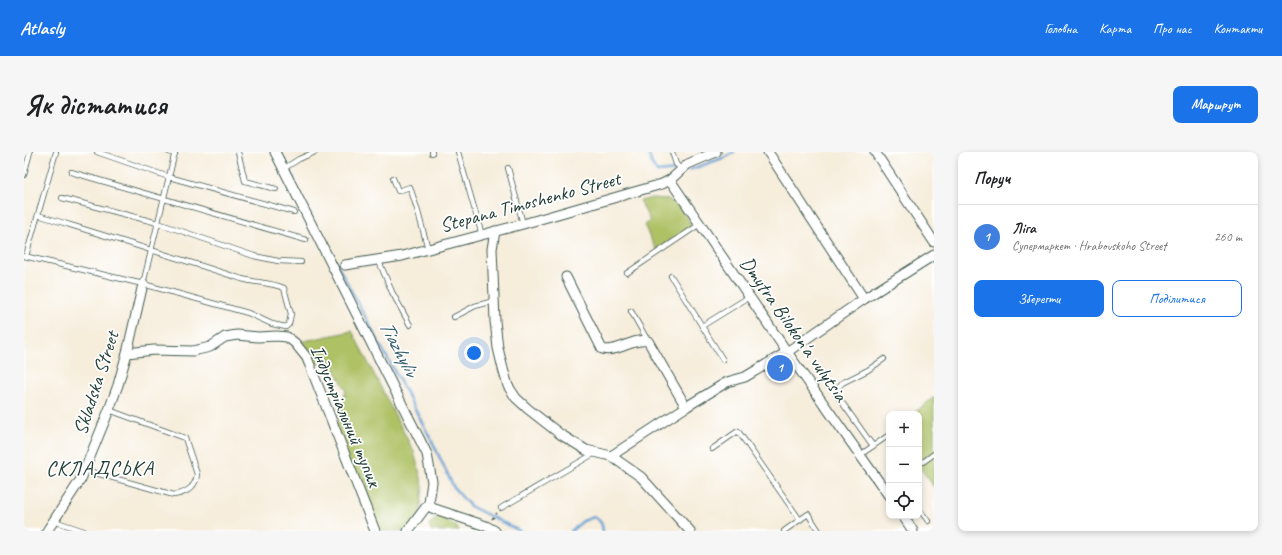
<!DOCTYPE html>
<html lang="uk">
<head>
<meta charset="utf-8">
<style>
  body { margin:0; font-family:Caveat,sans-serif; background:#f6f6f6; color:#202124 }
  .controls { position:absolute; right:12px; bottom:12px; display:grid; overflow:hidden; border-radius:8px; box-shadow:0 2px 6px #0003 }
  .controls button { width:36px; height:36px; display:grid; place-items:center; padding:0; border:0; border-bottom:1px solid #e0e0e0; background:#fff; color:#202124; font:20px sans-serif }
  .you { position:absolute; left:450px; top:201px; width:14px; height:14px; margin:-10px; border:3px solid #fff; border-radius:50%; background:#1a73e8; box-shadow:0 0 0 6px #1a73e833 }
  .badge { display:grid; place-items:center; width:26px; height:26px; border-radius:50%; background:#1a73e8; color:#fff; font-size:13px; font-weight:700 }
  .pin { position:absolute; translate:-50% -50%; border:2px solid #fff; box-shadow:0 1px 4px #0006 }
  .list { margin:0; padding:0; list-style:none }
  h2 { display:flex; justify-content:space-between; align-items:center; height:52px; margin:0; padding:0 16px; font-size:17px }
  h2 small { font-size:13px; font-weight:400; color:#757577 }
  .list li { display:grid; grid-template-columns:26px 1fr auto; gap:12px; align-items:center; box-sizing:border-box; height:64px; padding:0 16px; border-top:1px solid #e0e0e0 }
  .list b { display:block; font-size:15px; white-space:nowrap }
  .list p { margin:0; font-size:13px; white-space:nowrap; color:#757577 }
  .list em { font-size:13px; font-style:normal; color:#757577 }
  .actions { display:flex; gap:8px; padding:12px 16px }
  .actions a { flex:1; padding:9px 0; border:1px solid #1a73e8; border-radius:8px; text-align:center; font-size:14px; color:#1a73e8 }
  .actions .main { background:#1a73e8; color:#fff }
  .icon { flex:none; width:22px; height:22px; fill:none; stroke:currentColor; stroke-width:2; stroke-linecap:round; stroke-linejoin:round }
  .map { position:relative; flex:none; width:910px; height:379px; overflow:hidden; border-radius:8px }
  header { display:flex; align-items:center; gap:24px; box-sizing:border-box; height:56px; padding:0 20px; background:#1a73e8; color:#fff }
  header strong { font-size:19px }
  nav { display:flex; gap:22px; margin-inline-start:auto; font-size:14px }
  .intro { display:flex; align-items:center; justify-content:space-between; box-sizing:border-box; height:96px; padding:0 24px }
  h1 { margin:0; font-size:28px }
  .button { padding:10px 18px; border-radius:8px; background:#1a73e8; color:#fff; font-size:14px; font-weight:700 }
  main { display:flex; gap:24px; padding:0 24px }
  aside { flex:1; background:#fff; border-radius:8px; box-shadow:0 2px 6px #0003 }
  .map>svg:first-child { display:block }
</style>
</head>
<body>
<header>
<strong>Atlasly</strong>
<nav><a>Головна</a><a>Карта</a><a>Про нас</a><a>Контакти</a></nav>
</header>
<div class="intro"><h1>Як дістатися</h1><a class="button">Маршрут</a></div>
<main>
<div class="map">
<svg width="910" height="379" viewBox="0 0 910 379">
  <rect width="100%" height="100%" fill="#fff"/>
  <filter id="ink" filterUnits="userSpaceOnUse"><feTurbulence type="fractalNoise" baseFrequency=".025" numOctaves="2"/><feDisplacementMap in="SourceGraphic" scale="8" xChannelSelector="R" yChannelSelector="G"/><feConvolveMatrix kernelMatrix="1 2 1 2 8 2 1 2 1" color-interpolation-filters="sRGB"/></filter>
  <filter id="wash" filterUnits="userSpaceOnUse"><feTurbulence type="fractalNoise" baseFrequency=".012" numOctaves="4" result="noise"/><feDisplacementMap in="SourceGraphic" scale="16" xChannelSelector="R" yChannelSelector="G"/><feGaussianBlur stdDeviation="0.9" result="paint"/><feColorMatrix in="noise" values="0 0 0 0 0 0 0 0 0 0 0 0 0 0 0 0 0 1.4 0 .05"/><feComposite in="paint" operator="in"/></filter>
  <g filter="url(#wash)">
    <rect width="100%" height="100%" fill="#f6eddb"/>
    <!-- green -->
    <g fill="#aec165" stroke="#667f4c">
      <polygon points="628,46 644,47 655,54 667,71 667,74 632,98 620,73 626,69 616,49"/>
      <polygon points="328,179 390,300 399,333 396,363 384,379 351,379 311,278 322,238 305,207 286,215 271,191"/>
      <polygon points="910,245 910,335 895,314 895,262 889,262"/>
      <polygon points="416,364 433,375 435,379 407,379 405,372"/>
    </g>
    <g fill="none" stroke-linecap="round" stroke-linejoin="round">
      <!-- stream -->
      <g stroke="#66a0d5" stroke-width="2.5">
        <polyline points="256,0 270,27"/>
        <polyline points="624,0 628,12 633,20 653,18"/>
        <polyline points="665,18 699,6 710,0"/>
        <polyline points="307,101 408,289 430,336 446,354 496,379"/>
        <path d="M547,379L559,369L570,365C577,369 578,371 579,379"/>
      </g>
    </g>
  </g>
  <g filter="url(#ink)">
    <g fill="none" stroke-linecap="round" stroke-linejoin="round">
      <!-- service casing -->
      <g stroke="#3f574d" stroke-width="6">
        <g id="service">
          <polyline points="73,0 145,25 270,60"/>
          <polyline points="145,0 151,2"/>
          <polyline points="214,0 221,29 252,37"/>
          <polyline points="408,0 408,1"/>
          <polyline points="434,0 458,83"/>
          <polyline points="648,0 652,12 658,18"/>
          <polyline points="484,16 499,72"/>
          <polyline points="259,17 275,7 291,0"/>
          <polyline points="47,20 282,88"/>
          <polyline points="0,23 6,0"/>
          <polyline points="369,26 374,39 386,35 394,60 404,97"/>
          <polyline points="38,46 134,71 230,104 254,109 277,110"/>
          <path d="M0,104L119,132L224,161L248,172L262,175L265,172L267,162L260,136C246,130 232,131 218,127C151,105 82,84 14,63"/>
          <polyline points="2,104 32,0"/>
          <polyline points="354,107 368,140 386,173"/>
          <polyline points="603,121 676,72"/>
          <polyline points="647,124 699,208"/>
          <polyline points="119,132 151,0"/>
          <polyline points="607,159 624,189"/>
          <polyline points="430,165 451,154 470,149"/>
          <polyline points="678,174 725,145"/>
          <polyline points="849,294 812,242 814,236 818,231 844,218 860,207"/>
          <polyline points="688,297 714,279 776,368"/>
          <polyline points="836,303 865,283"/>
          <polyline points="899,310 910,302"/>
          <path d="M61,318L150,343C162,341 172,336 173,322L161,286L85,258"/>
          <polyline points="477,356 571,301"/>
          <polyline points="895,357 904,369"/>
          <polyline points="30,369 60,379"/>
          <polyline points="760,379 784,362 795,379"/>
        </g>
      </g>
      <!-- minor casing -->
      <g stroke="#3f574d" stroke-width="11">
        <g id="minor">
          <polyline points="251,0 403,302 408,330 405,351 408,356 462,374 471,379"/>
          <polyline points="744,0 840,147"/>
          <polyline points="851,0 910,90"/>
          <polyline points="646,28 763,200 865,344"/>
          <polyline points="471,79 468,97 471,169 474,196 479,217 484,234 492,246 504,257 536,282 562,298 587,304 617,325 666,379"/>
          <polyline points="321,113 378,104 499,72 638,32 646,28 664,12 692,0"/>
          <path d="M542,125L578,197C594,201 608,186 624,189L662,255"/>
          <polyline points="103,201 130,198 169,199 186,195 201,185 213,183 234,185 253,184 263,185 271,191 283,206 351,379"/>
          <polyline points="587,304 662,255 703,230 721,225 763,200 840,147 910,103"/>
          <polyline points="879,364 889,379"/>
          <polyline points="23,379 57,327 85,258 94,233 103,201 119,132"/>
          <polyline points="384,379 405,351"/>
        </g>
      </g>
      <!-- path -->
      <polyline stroke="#3f574d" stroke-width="1.5" stroke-dasharray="3 3" stroke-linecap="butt" points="468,367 473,361"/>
      <!-- service -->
      <use href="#service" stroke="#fff" stroke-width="4.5"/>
      <!-- minor -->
      <use href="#minor" stroke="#fff" stroke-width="9"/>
    </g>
  </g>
  <g text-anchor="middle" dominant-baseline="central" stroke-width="3.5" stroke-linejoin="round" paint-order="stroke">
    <!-- street labels -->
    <g font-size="20" fill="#1f3d34" stroke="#fff">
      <text transform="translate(506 50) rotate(-15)">Stepana Timoshenko Street</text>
      <text transform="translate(770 177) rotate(55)">Dmytra Bilokon'a vulytsia</text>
      <text transform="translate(72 231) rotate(-72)">Skladska Street</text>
      <text transform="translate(322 264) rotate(67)">Індустріальний тупик</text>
    </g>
    <!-- water labels -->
    <g font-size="21" font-style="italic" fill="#38606c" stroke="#fff">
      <text transform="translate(375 196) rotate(62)">Tiazhyliv</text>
    </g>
    <!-- neighbourhood labels -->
    <g font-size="21" letter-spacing="1" fill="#1f3d34" stroke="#fff">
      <text x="76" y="316">СКЛАДСЬКА</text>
    </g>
  </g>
</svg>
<div class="controls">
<button>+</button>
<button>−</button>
<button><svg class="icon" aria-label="locate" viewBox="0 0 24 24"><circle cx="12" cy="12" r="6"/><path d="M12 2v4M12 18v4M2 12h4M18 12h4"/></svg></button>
</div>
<div class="you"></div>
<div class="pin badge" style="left:756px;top:216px;background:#3f7fe0">1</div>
</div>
<aside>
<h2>Поруч<small></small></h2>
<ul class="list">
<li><span class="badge" style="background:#3f7fe0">1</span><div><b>Ліга</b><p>Супермаркет · Hrabovskoho Street</p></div><em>260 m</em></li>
</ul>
<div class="actions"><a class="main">Зберегти</a><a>Поділитися</a></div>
</aside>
</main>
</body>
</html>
